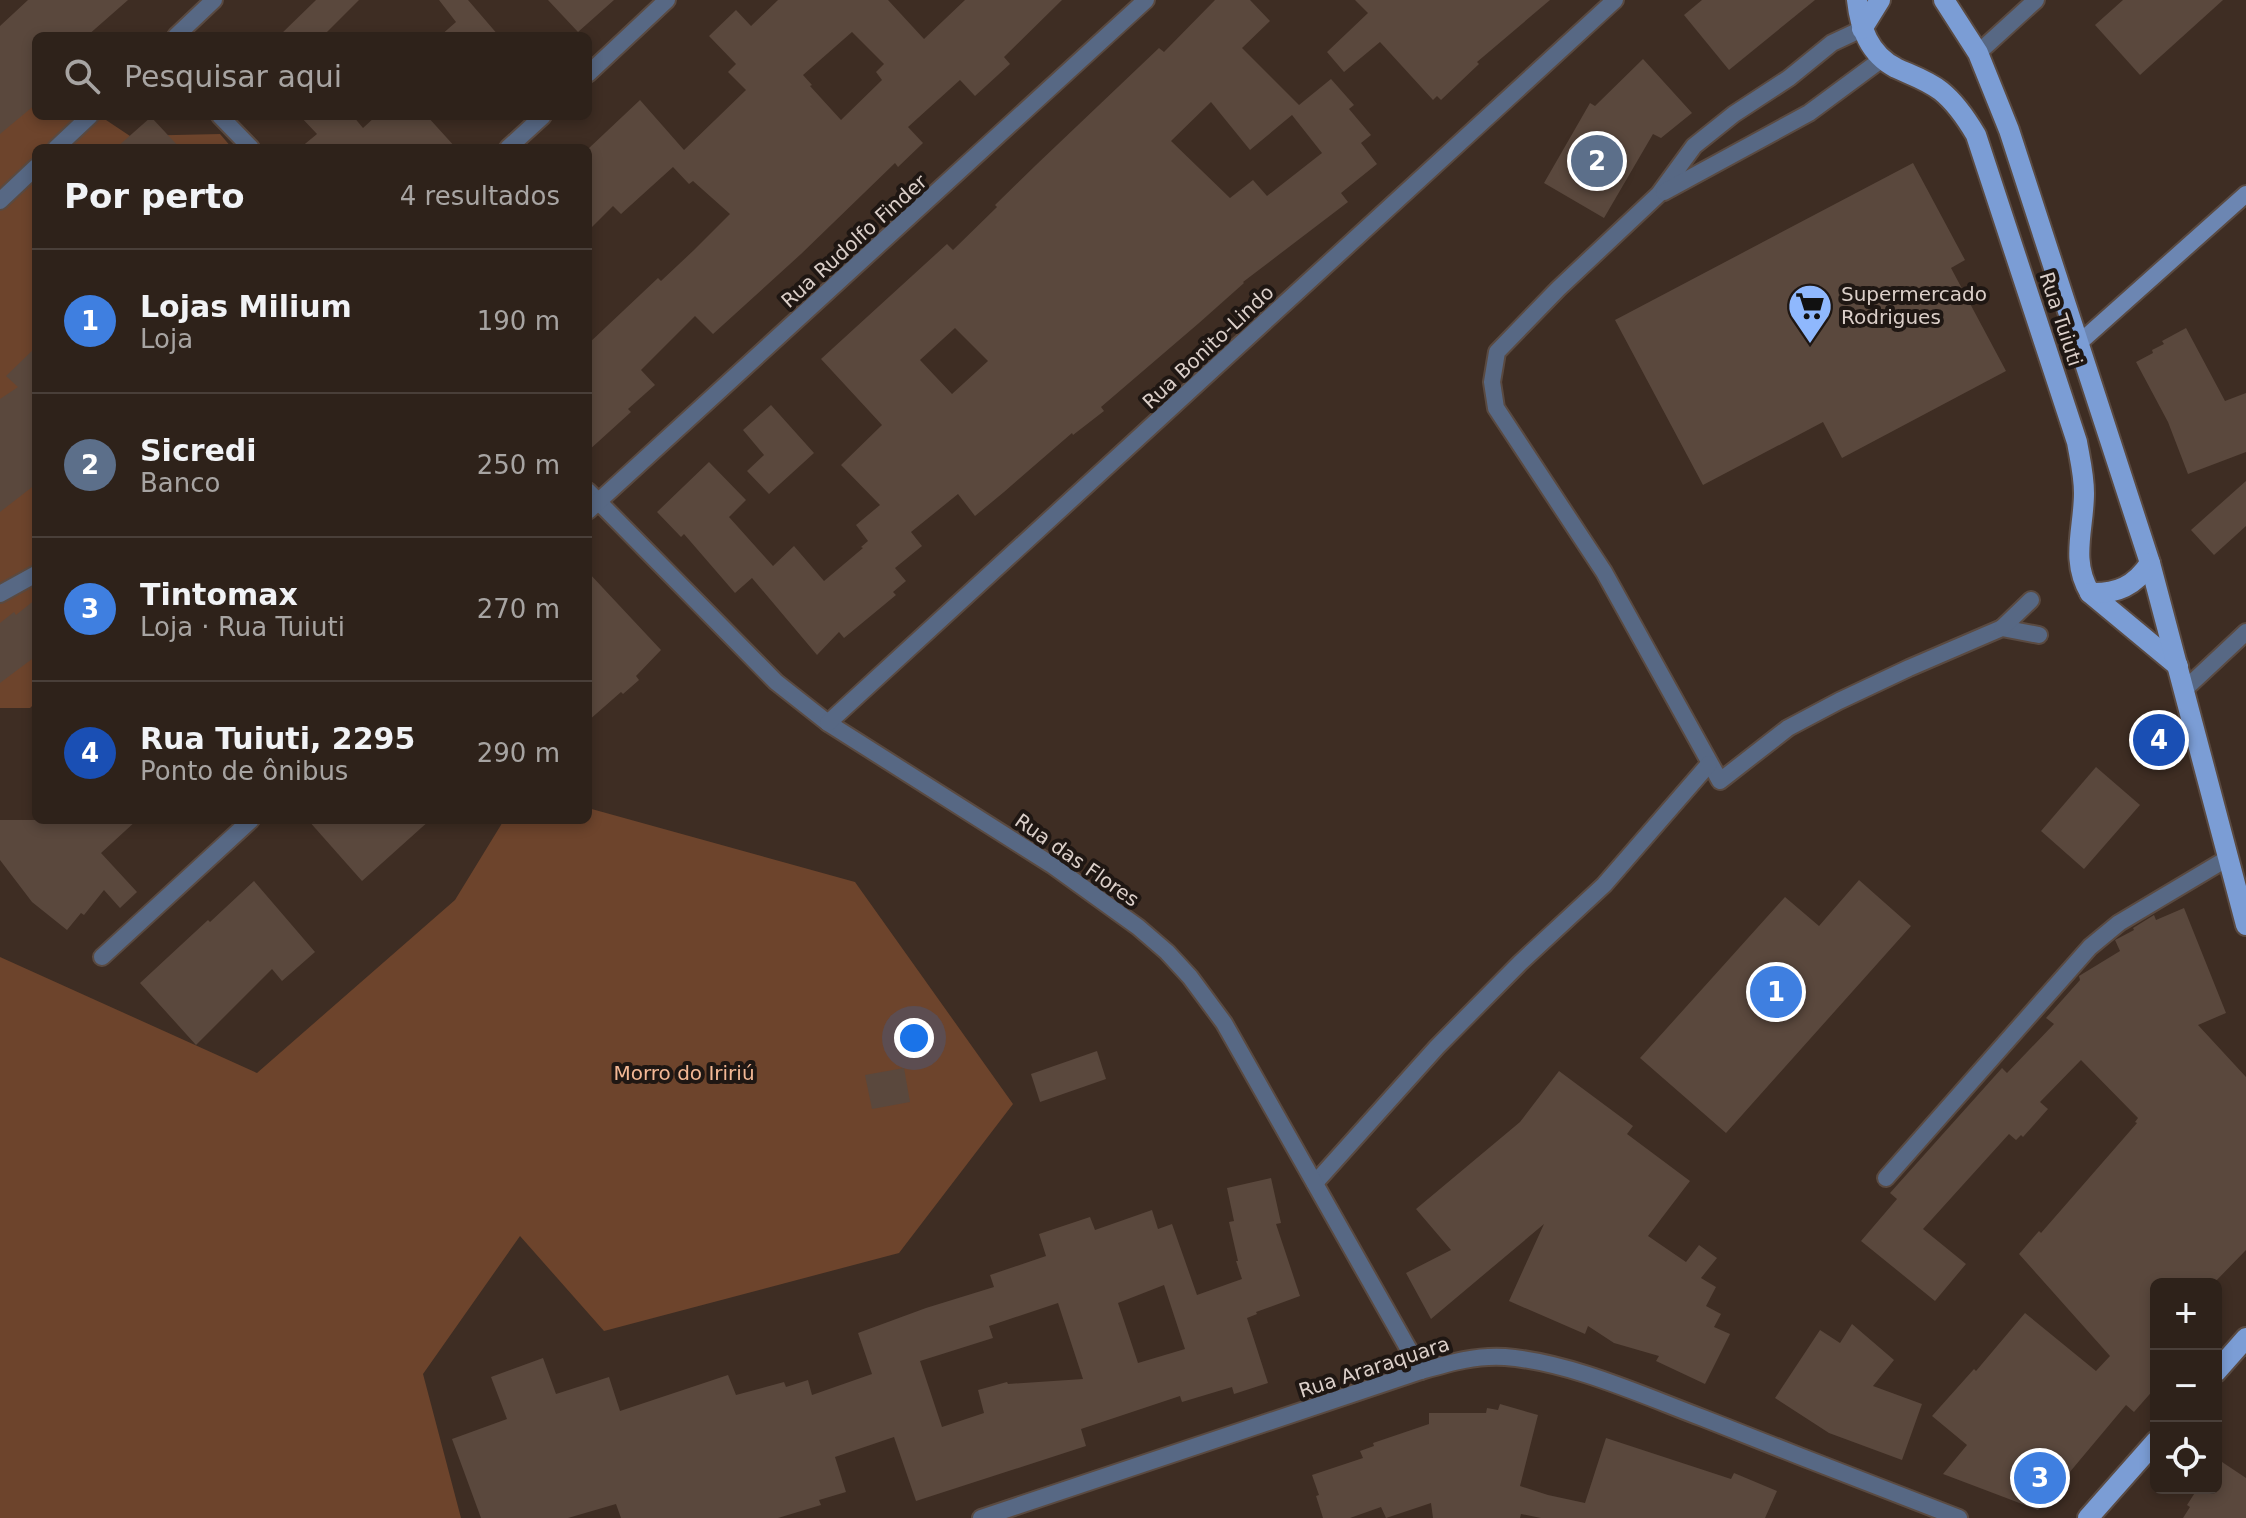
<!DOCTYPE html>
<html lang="pt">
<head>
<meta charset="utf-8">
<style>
  body { margin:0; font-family:"DejaVu Sans",sans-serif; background:#362a23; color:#f1f3f6 }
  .controls { position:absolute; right:24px; bottom:24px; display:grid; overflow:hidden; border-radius:12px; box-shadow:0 4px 12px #0003 }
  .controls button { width:72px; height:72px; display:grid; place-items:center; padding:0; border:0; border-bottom:2px solid #493f39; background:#2e221a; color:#f1f3f6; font:40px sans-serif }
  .you { position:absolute; left:914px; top:1038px; width:28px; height:28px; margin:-20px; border:6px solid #fff; border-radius:50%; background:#1a73e8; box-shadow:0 0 0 12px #1a73e833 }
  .badge { display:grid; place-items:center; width:52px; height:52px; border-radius:50%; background:#8fb8fd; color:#fff; font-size:26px; font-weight:700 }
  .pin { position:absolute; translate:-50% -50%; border:4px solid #fff; box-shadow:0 2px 8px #0006 }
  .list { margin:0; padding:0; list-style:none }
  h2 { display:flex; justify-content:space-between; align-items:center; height:104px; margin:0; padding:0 32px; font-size:34px }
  h2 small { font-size:26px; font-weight:400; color:#a7a4a2 }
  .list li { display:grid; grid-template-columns:52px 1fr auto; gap:24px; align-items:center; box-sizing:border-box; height:144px; padding:0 32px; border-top:2px solid #493f39 }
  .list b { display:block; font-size:30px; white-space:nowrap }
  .list p { margin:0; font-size:26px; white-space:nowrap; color:#a7a4a2 }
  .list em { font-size:26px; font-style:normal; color:#a7a4a2 }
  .icon { flex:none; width:44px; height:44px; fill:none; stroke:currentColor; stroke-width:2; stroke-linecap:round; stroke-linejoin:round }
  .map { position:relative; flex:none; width:2246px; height:1518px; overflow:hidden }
  .search { position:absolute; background:#2e221a; box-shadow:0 4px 12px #0003; left:32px; top:32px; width:560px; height:88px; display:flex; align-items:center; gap:20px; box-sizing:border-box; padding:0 28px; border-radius:12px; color:#a7a4a2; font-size:30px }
  .panel { position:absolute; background:#2e221a; box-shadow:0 4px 12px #0003; left:32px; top:144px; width:560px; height:680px; border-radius:12px }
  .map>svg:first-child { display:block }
</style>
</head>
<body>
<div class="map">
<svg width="2246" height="1518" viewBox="0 0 2246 1518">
  <rect width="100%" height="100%" fill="#3e2d23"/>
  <!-- green -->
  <g fill="#6d442c">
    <polygon points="0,50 36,74 36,116 100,116 130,136 220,134 232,148 36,148 36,702 30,708 0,708"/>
    <polygon points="588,808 855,882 1013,1104 899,1253 604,1331 520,1236 423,1374 461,1518 0,1518 0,957 257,1073 455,900 504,820 588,820"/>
  </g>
  <!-- building -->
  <g fill="#5a483d" fill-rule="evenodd">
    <polygon points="28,0 128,0 87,36 36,36 36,104 0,134 0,26"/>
    <polygon points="316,0 359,0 323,36 279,36"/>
    <polygon points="439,0 468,0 499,36 440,36 456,22"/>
    <polygon points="548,0 614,0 578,32"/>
    <path d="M778,0H888L924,39L965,0H1062L1004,57L1010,64L975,96L960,80L908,127L923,143L898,167L895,163L801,254L713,334L695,316L641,370L655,385L628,409L631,412L588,451V344L658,278L661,281L694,250L730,214L693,181L689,184L673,167L621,214L613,206L588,231V149L640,100L684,150L746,90L728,72L736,64L709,36L736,10L751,26ZM852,32L884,64L876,72L882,80L841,120L810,86L812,85L803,75Z"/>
    <path d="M1215,0H1250L1270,21L1242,48L1299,105L1331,79L1354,105L1349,109L1371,135L1361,143L1377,164L1341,193L1348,202L1243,282L1244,283L1199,323L1101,407L1104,411L1073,435L1072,433L1004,492L975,516L958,494L911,532L922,546L895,568L906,581L893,592L896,595L844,638L839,632L817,655L752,578L735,593L684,534L681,537L657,512L709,462L746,500L729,517L773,566L794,546L824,581L863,548L861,547L868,541L856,525L880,505L841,465L882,425L821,359L947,244L953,250L997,207L995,205L1036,165L1159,48L1164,52ZM1211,102L1250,150L1292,115L1322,153L1267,196L1253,180L1230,198L1171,141ZM955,328L988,361L952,394L920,360Z"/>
    <polygon points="1355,0 1550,0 1477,62 1479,64 1441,100 1437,96 1433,100 1380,42 1344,72 1327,52 1368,13"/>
    <polygon points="1702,0 1815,0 1729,70 1684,15"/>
    <polygon points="2123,0 2223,0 2140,75 2095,25"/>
    <polygon points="1643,59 1692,113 1661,138 1653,134 1604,218 1544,183 1590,103 1595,106"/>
    <polygon points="300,116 353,116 363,128 376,116 427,116 456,148 300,148 317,134"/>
    <polygon points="151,117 180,148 116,148"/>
    <polygon points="1913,163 1965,260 1951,268 2006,371 1842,458 1823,422 1703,485 1615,320"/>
    <polygon points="2186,328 2225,401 2246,393 2246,452 2188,474 2168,422 2136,362 2153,353 2152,350 2164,344 2162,341"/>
    <polygon points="36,347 36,484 0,512 0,399 18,387 6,376"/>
    <polygon points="771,405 814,453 769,494 747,471 764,455 743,430"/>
    <polygon points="2246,481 2246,526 2214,555 2191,530"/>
    <polygon points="588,572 661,650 636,676 639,680 623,694 621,692 588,721"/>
    <polygon points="36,599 36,656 0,683 0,623 14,612 16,615"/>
    <polygon points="2096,767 2140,805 2084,869 2041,831"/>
    <polygon points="0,820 137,820 101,853 137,892 120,908 104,890 84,915 81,913 67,930 32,902 0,860"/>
    <polygon points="308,820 430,820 362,881"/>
    <polygon points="1859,880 1911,926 1726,1133 1640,1058 1785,897 1819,926"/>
    <polygon points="254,881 315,952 282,981 272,969 196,1045 140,983 208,920 210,922"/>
    <polygon points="2184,908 2226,1013 2198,1025 2246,1077 2246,1250 2213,1284 2156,1284 2156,1387 2134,1412 2126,1405 2038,1510 1943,1474 1967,1445 1932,1416 1974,1369 1976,1371 2025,1313 2096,1371 2110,1356 2019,1254 2039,1231 2041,1233 2137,1123 2135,1122 2138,1118 2081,1060 2040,1102 2048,1109 2023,1137 2021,1135 2016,1140 2009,1134 1923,1229 1966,1264 1935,1301 1861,1241 1897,1199 1890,1193 2002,1068 2007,1073 2054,1024 2046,1018 2080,980 2079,976 2120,951 2115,940 2134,930 2133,928 2154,915 2156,920"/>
    <polygon points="1097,1051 1106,1079 1040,1102 1031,1074"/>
    <polygon points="904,1068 910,1102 872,1109 865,1075"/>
    <polygon points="1559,1071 1633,1126 1627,1134 1690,1181 1648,1236 1686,1262 1699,1245 1717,1258 1701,1278 1716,1287 1706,1306 1721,1314 1714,1327 1730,1334 1705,1384 1656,1361 1659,1356 1614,1343 1588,1326 1585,1334 1509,1301 1544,1224 1431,1319 1406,1273 1451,1250 1416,1209 1520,1122"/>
    <path d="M1271,1178L1281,1223L1276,1224L1300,1296L1256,1312L1257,1314L1247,1318L1268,1383L1234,1394L1232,1387L1182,1402L1180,1396L1081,1429L1086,1446L916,1501L894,1437L835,1457L846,1492L819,1500L821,1505L778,1518H621L616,1504L568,1518H481L452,1439L507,1419L491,1377L543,1358L556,1394L609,1377L620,1411L728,1375L736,1395L784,1382L786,1387L808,1380L812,1395L872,1374L858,1333L926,1308L994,1287L990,1275L1046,1256L1039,1234L1090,1217L1095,1230L1152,1210L1158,1229L1172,1224L1197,1295L1242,1279L1236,1261H1238L1229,1222L1234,1221L1227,1188ZM1164,1285L1185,1349L1138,1363L1118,1303ZM1058,1303L1083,1379L1008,1384L1007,1382L978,1390L984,1413L942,1427L920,1361L993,1338L989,1326Z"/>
    <polygon points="1852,1324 1894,1360 1873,1386 1922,1404 1902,1460 1829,1433 1775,1398 1820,1330 1840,1343"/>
    <polygon points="1500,1404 1538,1415 1520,1486 1548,1495 1585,1503 1606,1438 1731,1479 1734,1473 1777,1491 1765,1518 1541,1518 1521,1514 1520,1518 1433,1518 1431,1503 1386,1518 1381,1507 1350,1518 1323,1518 1316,1496 1319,1495 1312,1475 1363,1458 1360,1451 1374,1446 1373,1443 1429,1424 1429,1413 1486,1413 1487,1408 1498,1410"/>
    <polygon points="2216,1458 2246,1478 2246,1518 2183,1518 2190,1507 2187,1505 2198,1488 2216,1488"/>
  </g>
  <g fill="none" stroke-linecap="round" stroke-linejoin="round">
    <!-- lane casing -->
    <g stroke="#5a4a41" stroke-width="20">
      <g id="lane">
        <polyline points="1862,29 1832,43 1789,78 1734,114 1694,146 1659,194 1558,289 1497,352 1492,382 1496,408 1604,572 1720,781 1788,728 1839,701 1909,668 2002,628 2039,635"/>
        <polyline points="1664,192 1809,113 1882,59"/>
        <polyline points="2002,628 2031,600"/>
        <polyline points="1315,1183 1437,1047 1520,963 1604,885 1709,764"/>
      </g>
    </g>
    <!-- street casing -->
    <g stroke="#5a4a41" stroke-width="20">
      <g id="street">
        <polyline points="176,36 214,0"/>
        <polyline points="1978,53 2036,0"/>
        <polyline points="588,74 667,0"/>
        <polyline points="220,116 251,148"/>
        <polyline points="56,148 90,116"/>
        <polyline points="508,148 543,116"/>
        <polyline points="0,201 36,167"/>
        <polyline points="588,491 776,682 828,723 1052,865 1138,927 1167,952 1190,977 1224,1023 1421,1371"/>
        <polyline points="588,511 1146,0"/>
        <polyline points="0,594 36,574"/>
        <polyline points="2183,691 2246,632"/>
        <polyline points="828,723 1615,0"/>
        <polyline points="102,957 251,820"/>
        <polyline points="1886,1178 2090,947 2119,923 2228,858"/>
        <path d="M981,1518L1421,1371C1449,1363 1476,1355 1505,1357C1570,1362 1642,1395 1703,1418C1788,1452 1874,1485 1959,1518"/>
      </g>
    </g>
    <!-- secondary casing -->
    <g stroke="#5a4a41" stroke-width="20">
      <polyline id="secondary" points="2078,344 2246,194"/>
    </g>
    <!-- primary casing -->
    <g stroke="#5a4a41" stroke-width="24">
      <g id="primary">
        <path d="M1857,0C1860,28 1869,54 1896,68C1911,75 1927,80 1941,91C1956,103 1966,118 1976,135L2077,442C2080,459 2084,475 2084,493C2084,529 2070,560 2090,593L2178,666"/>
        <polyline points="1944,0 1978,53 2009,130 2150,563 2246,925"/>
        <polyline points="1862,29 1880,0"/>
        <path d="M2090,593C2117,594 2135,586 2150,563"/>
        <polyline points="2216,1372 2246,1338"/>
        <polyline points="2088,1518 2156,1441"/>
      </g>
    </g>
    <!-- lane -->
    <use href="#lane" stroke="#576884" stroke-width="16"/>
    <!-- street -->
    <use href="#street" stroke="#576884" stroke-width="16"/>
    <!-- secondary -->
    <use href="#secondary" stroke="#6c86b2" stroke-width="16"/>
    <!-- primary -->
    <use href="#primary" stroke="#7b9dd5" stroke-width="20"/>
  </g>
  <!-- icons -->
  <defs>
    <g id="supermarket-pin" transform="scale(2.3)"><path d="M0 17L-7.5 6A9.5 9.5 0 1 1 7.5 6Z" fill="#8fb8fd" stroke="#1f1713"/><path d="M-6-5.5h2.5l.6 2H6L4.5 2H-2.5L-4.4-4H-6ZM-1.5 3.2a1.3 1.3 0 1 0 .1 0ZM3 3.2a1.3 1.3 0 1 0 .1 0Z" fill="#111"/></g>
  </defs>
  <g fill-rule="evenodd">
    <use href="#supermarket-pin" x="1810" y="306"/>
  </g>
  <g text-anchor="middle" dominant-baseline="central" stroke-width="8" stroke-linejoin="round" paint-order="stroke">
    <!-- street labels -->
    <g font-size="20" fill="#dbcfc9" stroke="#1f1713">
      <text transform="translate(854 241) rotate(-42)">Rua Rudolfo Finder</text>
      <text transform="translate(2061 319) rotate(72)">Rua Tuiuti</text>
      <text transform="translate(1208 347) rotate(-43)">Rua Bonito-Lindo</text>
      <text transform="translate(1077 860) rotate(35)">Rua das Flores</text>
      <text transform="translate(1374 1367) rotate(-18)">Rua Araraquara</text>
    </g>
    <!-- poi labels -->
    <g font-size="20" fill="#dbcfc9" stroke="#1f1713" text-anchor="start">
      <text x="1841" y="294">Supermercado<tspan x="1841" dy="23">Rodrigues</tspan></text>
    </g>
    <!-- park labels -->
    <g font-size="20" fill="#f3b895" stroke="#1f1713">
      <text x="684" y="1073">Morro do Iririú</text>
    </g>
  </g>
</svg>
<div class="controls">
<button>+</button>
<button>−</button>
<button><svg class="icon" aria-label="locate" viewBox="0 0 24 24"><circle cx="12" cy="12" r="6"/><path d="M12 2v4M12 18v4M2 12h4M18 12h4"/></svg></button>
</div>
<div class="you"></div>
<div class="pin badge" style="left:1776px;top:992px;background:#3f7fe0">1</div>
<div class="pin badge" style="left:1597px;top:161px;background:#5c6f8a">2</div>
<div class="pin badge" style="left:2040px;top:1478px;background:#3f7fe0">3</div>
<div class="pin badge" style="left:2159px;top:740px;background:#1a4fb4">4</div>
<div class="search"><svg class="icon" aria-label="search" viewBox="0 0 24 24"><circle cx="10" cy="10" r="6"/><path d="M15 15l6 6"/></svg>Pesquisar aqui</div>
<section class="panel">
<h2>Por perto<small>4 resultados</small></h2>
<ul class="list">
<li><span class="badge" style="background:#3f7fe0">1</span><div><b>Lojas Milium</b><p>Loja</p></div><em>190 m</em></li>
<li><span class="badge" style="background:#5c6f8a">2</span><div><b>Sicredi</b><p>Banco</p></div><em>250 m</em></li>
<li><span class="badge" style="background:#3f7fe0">3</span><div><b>Tintomax</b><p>Loja · Rua Tuiuti</p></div><em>270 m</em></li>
<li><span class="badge" style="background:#1a4fb4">4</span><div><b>Rua Tuiuti, 2295</b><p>Ponto de ônibus</p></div><em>290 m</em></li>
</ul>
</section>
</div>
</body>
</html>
